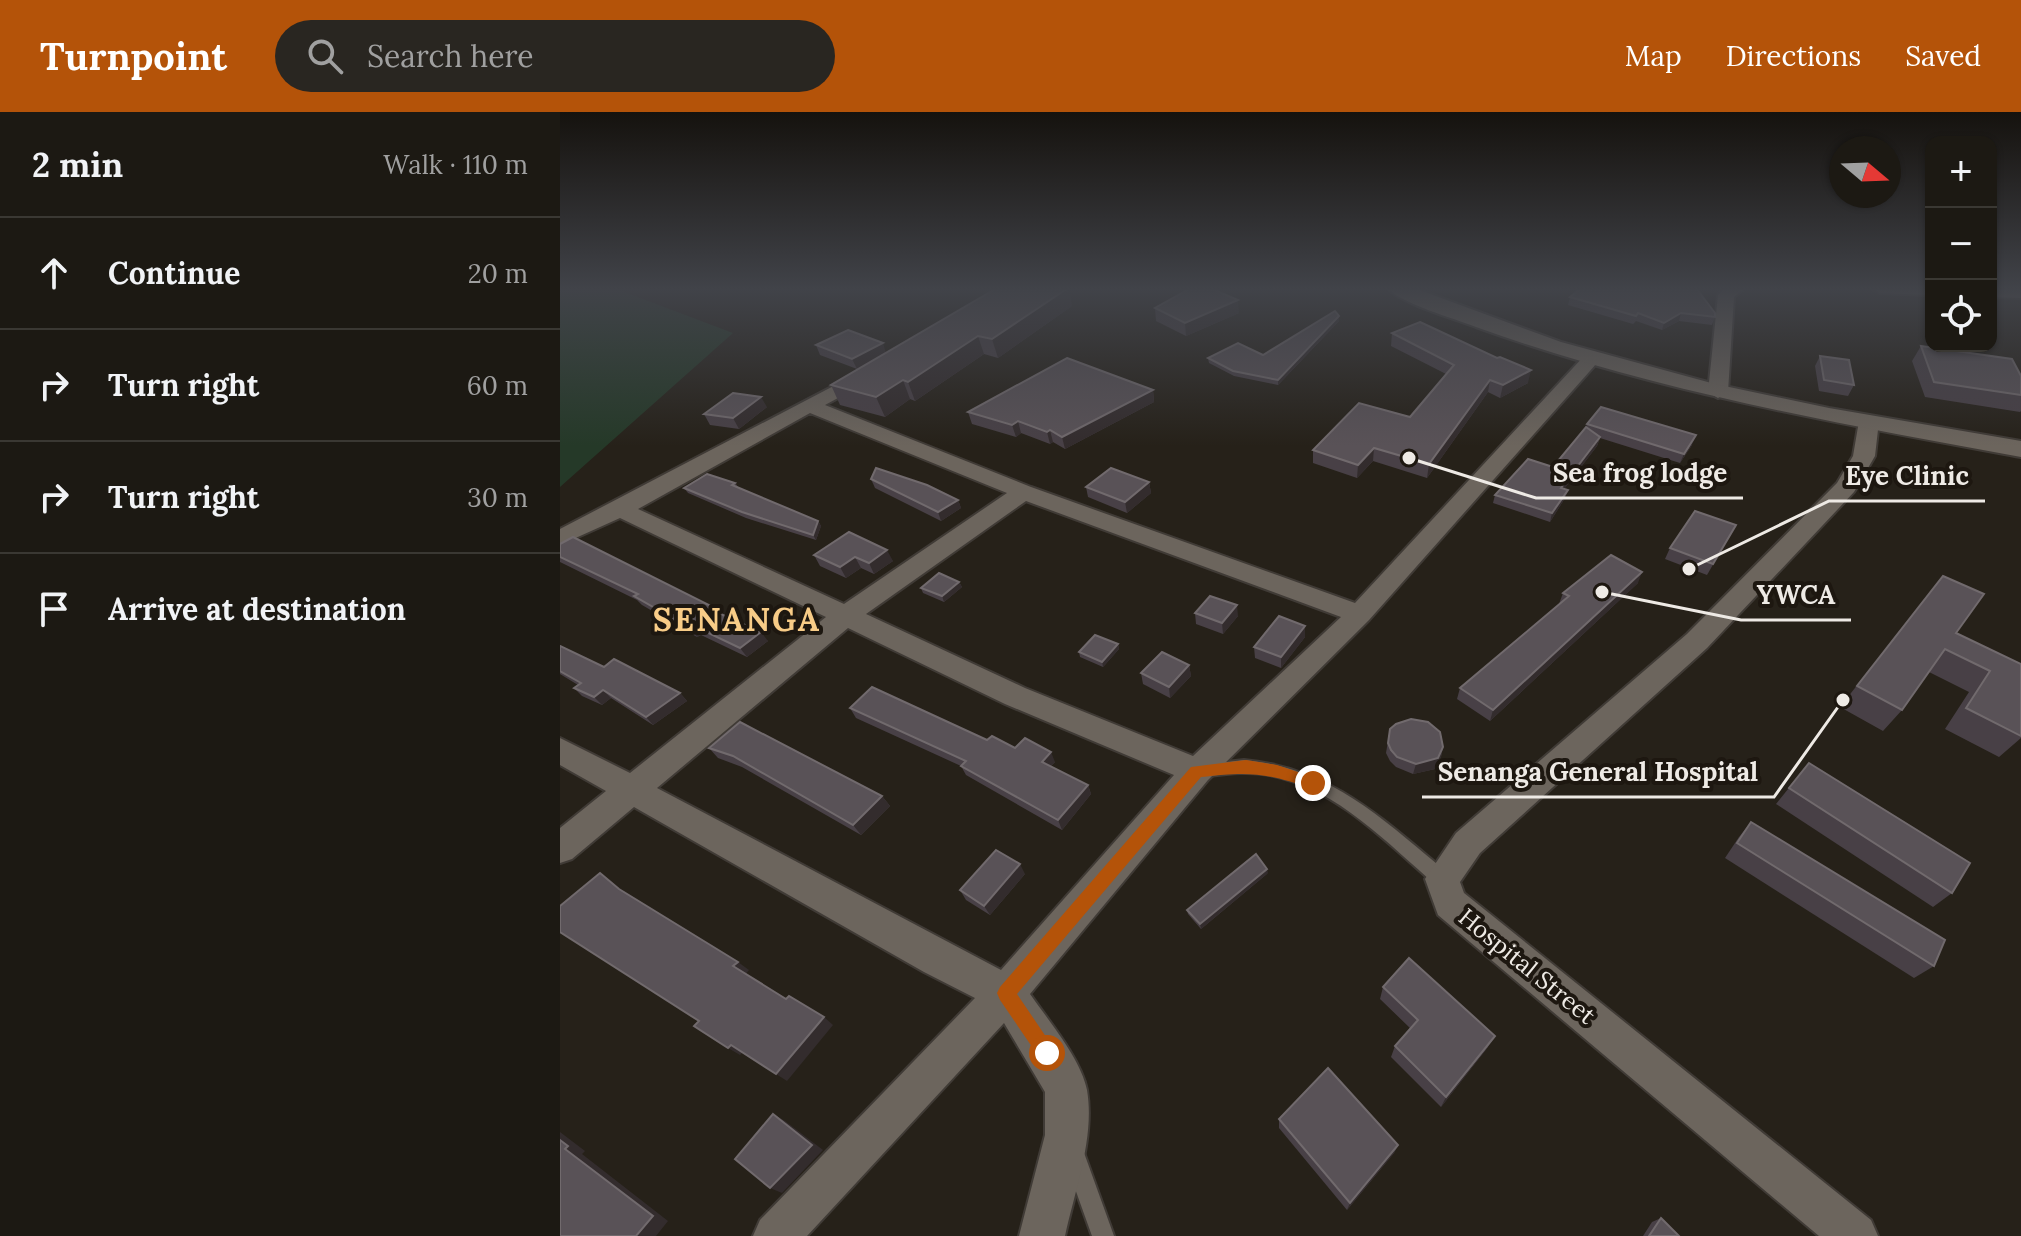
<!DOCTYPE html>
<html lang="en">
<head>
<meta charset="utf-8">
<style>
  body { margin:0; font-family:Lora,serif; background:#292621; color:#f1f3f6 }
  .controls { position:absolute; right:24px; top:24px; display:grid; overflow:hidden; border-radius:16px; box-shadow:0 2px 6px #0004 }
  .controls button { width:72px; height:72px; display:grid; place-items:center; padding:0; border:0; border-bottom:2px solid #3a3833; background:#1c1913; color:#f1f3f6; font:40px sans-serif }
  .compass { position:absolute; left:1269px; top:24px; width:72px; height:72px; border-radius:50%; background:#1c1913; box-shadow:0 2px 6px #0004; rotate:109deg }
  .stop { position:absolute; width:24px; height:24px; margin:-18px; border:6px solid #b45309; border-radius:50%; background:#fff }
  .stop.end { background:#b45309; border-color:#fff; box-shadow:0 2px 8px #0008 }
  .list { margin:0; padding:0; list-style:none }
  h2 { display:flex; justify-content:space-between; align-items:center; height:104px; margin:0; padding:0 32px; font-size:34px }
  h2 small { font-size:26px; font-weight:400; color:#a0a0a0 }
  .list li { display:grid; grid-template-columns:52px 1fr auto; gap:24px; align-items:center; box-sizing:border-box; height:112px; padding:0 32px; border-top:2px solid #3a3833 }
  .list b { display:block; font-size:30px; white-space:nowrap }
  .list em { font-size:26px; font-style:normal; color:#a0a0a0 }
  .icon { flex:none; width:44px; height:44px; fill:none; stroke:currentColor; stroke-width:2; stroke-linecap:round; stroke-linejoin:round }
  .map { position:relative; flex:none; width:1461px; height:1124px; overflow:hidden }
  header { display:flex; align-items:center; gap:48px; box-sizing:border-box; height:112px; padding:0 40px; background:#b45309; color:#fff }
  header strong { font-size:38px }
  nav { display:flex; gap:44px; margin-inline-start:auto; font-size:28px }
  .search { width:560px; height:72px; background:#292621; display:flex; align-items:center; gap:20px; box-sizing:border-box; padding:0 28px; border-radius:44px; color:#a0a0a0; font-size:30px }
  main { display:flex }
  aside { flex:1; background:#1c1913 }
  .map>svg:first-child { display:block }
</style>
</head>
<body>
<header>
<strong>Turnpoint</strong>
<div class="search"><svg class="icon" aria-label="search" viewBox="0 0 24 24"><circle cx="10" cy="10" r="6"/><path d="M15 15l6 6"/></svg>Search here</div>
<nav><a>Map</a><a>Directions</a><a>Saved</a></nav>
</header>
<main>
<aside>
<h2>2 min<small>Walk · 110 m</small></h2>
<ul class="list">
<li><svg class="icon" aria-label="ahead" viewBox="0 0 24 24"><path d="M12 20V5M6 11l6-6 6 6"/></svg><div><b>Continue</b></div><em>20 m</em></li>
<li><svg class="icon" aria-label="right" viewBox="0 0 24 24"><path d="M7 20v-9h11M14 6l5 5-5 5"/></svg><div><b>Turn right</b></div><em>60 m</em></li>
<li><svg class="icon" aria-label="right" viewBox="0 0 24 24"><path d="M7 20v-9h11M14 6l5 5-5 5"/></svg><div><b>Turn right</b></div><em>30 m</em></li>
<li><svg class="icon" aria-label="arrive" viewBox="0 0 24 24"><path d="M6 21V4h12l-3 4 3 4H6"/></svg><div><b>Arrive at destination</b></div></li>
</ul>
</aside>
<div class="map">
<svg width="1461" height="1124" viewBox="0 0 1461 1124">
  <rect width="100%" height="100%" fill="#262119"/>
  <!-- green -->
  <polygon fill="#253928" points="0,176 54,176 173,221 0,375"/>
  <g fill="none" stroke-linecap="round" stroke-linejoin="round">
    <!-- service casing -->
    <g stroke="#403b36" stroke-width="4">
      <g id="service">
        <path d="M684,648C772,656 823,708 888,761L891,767L888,773L882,775L876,773C828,732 778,678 714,664C690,658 665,662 641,665L636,664L633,659L636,654L641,653Z"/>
        <polygon points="515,1035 523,1038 554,1124 532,1124 504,1046 507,1038"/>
      </g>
    </g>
    <!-- minor casing -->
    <g stroke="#403b36" stroke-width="4">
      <g id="minor">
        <polygon points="1165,176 1185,176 1174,185 1168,280 1158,286 1148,280 1158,183"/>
        <polygon points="1312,176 1371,176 1371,183 1320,181"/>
        <polygon points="1431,176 1461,176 1461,186 1431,185"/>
        <path d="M1031,242L1040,247L1037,251L809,508L648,668L470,882C488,908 521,947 527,978C535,1025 515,1078 505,1124H459L485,1023V980L444,911L247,1124H193L200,1108L415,886L364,860L74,695L12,747L0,751V716L46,679L0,653V626L70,661L266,505L60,406L0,433V417L306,257L313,259L315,263L313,267L265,293L471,375L795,491L1025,243ZM250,301L447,381L284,492L78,397ZM466,389L781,505L633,644L465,576L306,502ZM288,516L445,592L614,663L441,858L97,676Z"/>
        <polygon points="1309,303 1319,309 1315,344 1294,380 1147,536 920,741 900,770 904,781 1311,1108 1318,1124 1259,1124 878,803 865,767 896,721 1127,522 1277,371 1293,344 1299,309"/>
      </g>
    </g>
    <!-- tertiary casing -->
    <g stroke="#403b36" stroke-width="4">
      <path id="tertiary" d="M827,176H854L1001,230L1155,272L1269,296L1461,329V345C1276,311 1093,279 916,215C893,206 842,192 827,176Z"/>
    </g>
    <!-- service -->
    <use href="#service" fill="#6c655d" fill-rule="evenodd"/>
    <!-- minor -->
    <use href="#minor" fill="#6c655d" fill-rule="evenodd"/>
    <!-- tertiary -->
    <use href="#tertiary" fill="#6c655d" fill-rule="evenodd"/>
  </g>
  <!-- wall -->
  <g fill="#484046">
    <polygon points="1010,185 1155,205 1152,213 1119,209 1102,218 1076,209 1073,212 1008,193"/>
    <polygon points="512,194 438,246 424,242 355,289 350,287 325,305 280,293 271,273 319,245 297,257 260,243 256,233 326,241"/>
    <polygon points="595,196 679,201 626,224 596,209"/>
    <polygon points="779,204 779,209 718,273 674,264 649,251 648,246 703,243"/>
    <polygon points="832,221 968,271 940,286 928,280 867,366 813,349 797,366 753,351 753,338 850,305 886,262 831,234"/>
    <polygon points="1361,234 1461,264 1461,299 1460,300 1365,285 1352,249"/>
    <polygon points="1260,244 1294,273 1288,284 1259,279 1255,254"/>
    <polygon points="593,278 594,290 505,337 493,330 490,332 461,321 456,325 412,312 408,300"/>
    <polygon points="207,295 179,317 150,313 144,302"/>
    <polygon points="1027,312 1132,333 1120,351 1040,326 1037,334 1004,377 1008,378 1005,386 990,410 933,391 935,383 993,355 1026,315"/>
    <polygon points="311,367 398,388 401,396 381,409 315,376"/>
    <polygon points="589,370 591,381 567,401 528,385 526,375"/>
    <polygon points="175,371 179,376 258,409 261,414 256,428 186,406 128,381 124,376"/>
    <polygon points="1176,413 1147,463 1105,447 1110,436"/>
    <polygon points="289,420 333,449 314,462 301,456 286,466 260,454 254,443"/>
    <polygon points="0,432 157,497 161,503 208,529 187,545 141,523 137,525 82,493 77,488 0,450"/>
    <polygon points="1383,464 1396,521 1461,552 1461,626 1439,645 1385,617 1409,580 1369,560 1342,598 1323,619 1280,595"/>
    <polygon points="399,470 402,475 384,490 363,481 361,476"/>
    <polygon points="1078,471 930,609 897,587 900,576 999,492 1003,481"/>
    <polygon points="635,501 678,504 663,522 636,512"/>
    <polygon points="745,514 745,525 721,556 695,546 694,535"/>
    <polygon points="558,532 559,537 543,555 520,545 519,540"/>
    <polygon points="0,534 44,555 120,581 127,589 93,613 51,586 42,593 22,584 14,576 18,573 0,562"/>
    <polygon points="629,553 631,564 610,586 583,572 581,561"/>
    <polygon points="290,596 427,628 455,636 495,650 491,654 528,673 531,682 502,718 406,663 401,654 296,606"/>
    <polygon points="830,617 883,635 881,645 875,657 853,662 836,655 830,649 826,641"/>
    <polygon points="149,636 322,684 330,694 301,723 182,655 158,646"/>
    <polygon points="1249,651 1392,781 1373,795 1216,692"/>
    <polygon points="1191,710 1374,854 1354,866 1165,746 1179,725"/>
    <polygon points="708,761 641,817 628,802 627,798"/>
    <polygon points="465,762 430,803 406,788 400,778"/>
    <polygon points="823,875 928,935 881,995 831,945 835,934 850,916 820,887"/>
    <polygon points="719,1007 838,1033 834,1041 787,1098 719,1016"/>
    <polygon points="1101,1106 1119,1124 1083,1124 1092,1110"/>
  </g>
  <!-- shaded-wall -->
  <g fill="#332c2d">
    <polygon points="509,176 512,194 438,246 432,227"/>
    <polygon points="678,188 679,201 626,224 625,211"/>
    <polygon points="1121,201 1119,209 1102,218 1104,211"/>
    <polygon points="779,204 779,209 718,273 718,268"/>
    <polygon points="418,224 424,242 355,289 348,270"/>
    <polygon points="323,231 326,241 297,257 292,247"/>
    <polygon points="971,258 968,271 940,286 943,273"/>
    <polygon points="343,268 350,287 325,305 316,285"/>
    <polygon points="930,268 928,280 867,366 869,352"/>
    <polygon points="593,278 594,290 505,337 502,325"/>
    <polygon points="201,285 207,295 179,317 173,306"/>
    <polygon points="458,309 461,321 456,325 452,313"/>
    <polygon points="490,318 493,330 490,332 487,320"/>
    <polygon points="1136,323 1132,333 1120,351 1124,342"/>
    <polygon points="1040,325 1037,334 999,384 1001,376"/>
    <polygon points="814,336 813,349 797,366 798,353"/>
    <polygon points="589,370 591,381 567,401 565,390"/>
    <polygon points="1008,378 1005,386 990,410 992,401"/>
    <polygon points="398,388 401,396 381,409 378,400"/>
    <polygon points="258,409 261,414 256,428 253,423"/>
    <polygon points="327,438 333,449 314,462 309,451"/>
    <polygon points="295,445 301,456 286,466 280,455"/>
    <polygon points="1082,460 1078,471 930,609 933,598"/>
    <polygon points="399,470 402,475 384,490 382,484"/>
    <polygon points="677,493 678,504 663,522 662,511"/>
    <polygon points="134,514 141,523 137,525 130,516"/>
    <polygon points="745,514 745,525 721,556 721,545"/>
    <polygon points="201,520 208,529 187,545 180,536"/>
    <polygon points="558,532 559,537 543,555 542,550"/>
    <polygon points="629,553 631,564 610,586 609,575"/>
    <polygon points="43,578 51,586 42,593 34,585"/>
    <polygon points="120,581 127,589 93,613 86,605"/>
    <polygon points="883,635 881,645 875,657 853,662 856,652"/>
    <polygon points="491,640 495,650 485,660 482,650"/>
    <polygon points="528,673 531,682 502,718 498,708"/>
    <polygon points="322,684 330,694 301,723 293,713"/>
    <polygon points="460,752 465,762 430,803 424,794"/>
    <polygon points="707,757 708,761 641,817 640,812"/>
    <polygon points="178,850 189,858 185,863 173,854"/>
    <polygon points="264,905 273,913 227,969 216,962"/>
    <polygon points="935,924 928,935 881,995 886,985"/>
    <polygon points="171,933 183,940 180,943 168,936"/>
    <polygon points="213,1002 225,1009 263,1038 222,1081 210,1076"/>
    <polygon points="0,1020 25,1039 22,1042 108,1109 96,1124 76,1124 5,1037 0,1028"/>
    <polygon points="838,1033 834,1041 787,1098 790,1091"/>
  </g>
  <!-- building -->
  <g fill="#595257" stroke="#716a6d" stroke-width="2">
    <polygon points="437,176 508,176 432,227 418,224 348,270 343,268 316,285 271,273"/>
    <polygon points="631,176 650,176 678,188 625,211 595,196"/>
    <polygon points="1021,176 1136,176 1155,201 1155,205 1121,201 1104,211 1078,201 1076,204 1010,185"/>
    <polygon points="775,199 779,204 718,268 673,259 648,246 678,231 703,243"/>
    <polygon points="860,210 937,246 940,245 971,258 943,273 930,268 869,352 814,336 798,353 753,338 799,291 850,305 894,253 832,221"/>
    <polygon points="288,218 323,231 292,247 256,233"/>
    <polygon points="1361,234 1452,247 1461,264 1461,283 1374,270"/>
    <polygon points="1260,244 1289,248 1294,273 1264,268"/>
    <polygon points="507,246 593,278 502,325 490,318 487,320 458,309 452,313 408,300"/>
    <polygon points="173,281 201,285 173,306 144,302"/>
    <polygon points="1041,295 1136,323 1124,342 1027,312"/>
    <polygon points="1026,315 1040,325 1001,376 1008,378 992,401 935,383 968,347 993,355"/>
    <polygon points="316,356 367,373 398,388 378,400 311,367"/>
    <polygon points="551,356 589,370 565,390 526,375"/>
    <polygon points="147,362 175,371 172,373 258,409 253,423 182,400 124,376"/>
    <polygon points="1135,399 1176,413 1153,452 1110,436"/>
    <polygon points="289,420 327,438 309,451 295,445 280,455 254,443"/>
    <polygon points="13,425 157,497 154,499 201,520 180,536 134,514 130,516 74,484 78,482 0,445 0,432"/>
    <polygon points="1051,443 1082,460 933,598 900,576 1009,484 1003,481"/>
    <polygon points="379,461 399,470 382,484 361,476"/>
    <polygon points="1383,464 1424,482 1396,521 1461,552 1461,624 1406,596 1430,559 1385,537 1342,598 1297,574"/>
    <polygon points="650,484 677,493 662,511 635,501"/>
    <polygon points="719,504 745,514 721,545 694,535"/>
    <polygon points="535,523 558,532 542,550 519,540"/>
    <polygon points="0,534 44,555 54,547 120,581 86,605 43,578 34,585 14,576 21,571 0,559"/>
    <polygon points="602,540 629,553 609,575 581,561"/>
    <polygon points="312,575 427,628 432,624 455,636 465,626 491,640 482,650 528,673 498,708 401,654 406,649 290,596"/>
    <polygon points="851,607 868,610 880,620 883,635 878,646 856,652 837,645 831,638 828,631 830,617 836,612"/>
    <polygon points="180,610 322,684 293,713 173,644 149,636"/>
    <polygon points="1249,651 1410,751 1392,781 1229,676"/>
    <polygon points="1191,710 1385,828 1374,854 1177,731"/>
    <polygon points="436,738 460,752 424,794 400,778"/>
    <polygon points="696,742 707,757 640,812 627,798"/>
    <polygon points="40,761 59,777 178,850 173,854 226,887 229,884 264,905 216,962 171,933 168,936 134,914 139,909 0,820 0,794"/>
    <polygon points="849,846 935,924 886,985 835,934 858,908 823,875"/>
    <polygon points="768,956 838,1033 790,1091 719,1007"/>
    <polygon points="213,1002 252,1033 210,1076 175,1047"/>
    <polygon points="0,1028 8,1034 5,1037 93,1104 76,1124 0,1124"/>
    <polygon points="1101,1106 1119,1124 1089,1124"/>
  </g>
  <!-- sky -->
  <linearGradient id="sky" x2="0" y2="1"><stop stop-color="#15120e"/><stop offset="0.53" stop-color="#414349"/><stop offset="1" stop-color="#414349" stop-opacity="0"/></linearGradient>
  <rect width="1461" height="334" fill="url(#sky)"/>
  <!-- route -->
  <path fill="#b45309" d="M686,648L717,653L759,667L761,671L753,677C706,661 691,659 641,665L457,882L497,941L494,948L487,951L481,948L440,888L437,881L440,875L631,655Z"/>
  <g text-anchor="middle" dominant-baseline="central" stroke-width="8" stroke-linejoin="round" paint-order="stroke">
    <!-- street labels -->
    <g font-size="24" fill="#eeeae5" stroke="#1d1710">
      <text transform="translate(967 854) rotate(39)">Hospital Street</text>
    </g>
    <!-- district labels -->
    <g font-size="32" font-weight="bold" letter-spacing="2" fill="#f8cc87" stroke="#1d1710">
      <text x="177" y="507">SENANGA</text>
    </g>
  </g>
  <!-- callouts -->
  <path fill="none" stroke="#eeeae5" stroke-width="3" d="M849 346L976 386H1183M1129 457L1269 389H1425M1042 480L1181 508H1291M1283 588L1214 685H862"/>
  <g fill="#eeeae5" stroke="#1d1710" stroke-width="3">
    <circle cx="849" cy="346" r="8"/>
    <circle cx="1129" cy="457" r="8"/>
    <circle cx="1042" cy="480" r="8"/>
    <circle cx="1283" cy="588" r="8"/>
  </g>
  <g font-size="26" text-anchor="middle" font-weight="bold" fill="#eeeae5" stroke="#1d1710" stroke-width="8" stroke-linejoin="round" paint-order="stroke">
    <text x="1080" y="370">Sea frog lodge</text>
    <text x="1347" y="373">Eye Clinic</text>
    <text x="1236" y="492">YWCA</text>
    <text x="1038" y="669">Senanga General Hospital</text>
  </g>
</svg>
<div class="controls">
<button>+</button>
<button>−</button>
<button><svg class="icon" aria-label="locate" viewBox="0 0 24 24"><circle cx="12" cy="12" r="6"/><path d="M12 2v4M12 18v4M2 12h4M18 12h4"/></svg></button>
</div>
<svg class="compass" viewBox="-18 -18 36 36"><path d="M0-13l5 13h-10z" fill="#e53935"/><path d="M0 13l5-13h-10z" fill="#a0a0a0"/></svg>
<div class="stop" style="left:487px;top:941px"></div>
<div class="stop end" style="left:753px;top:671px"></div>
</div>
</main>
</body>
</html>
